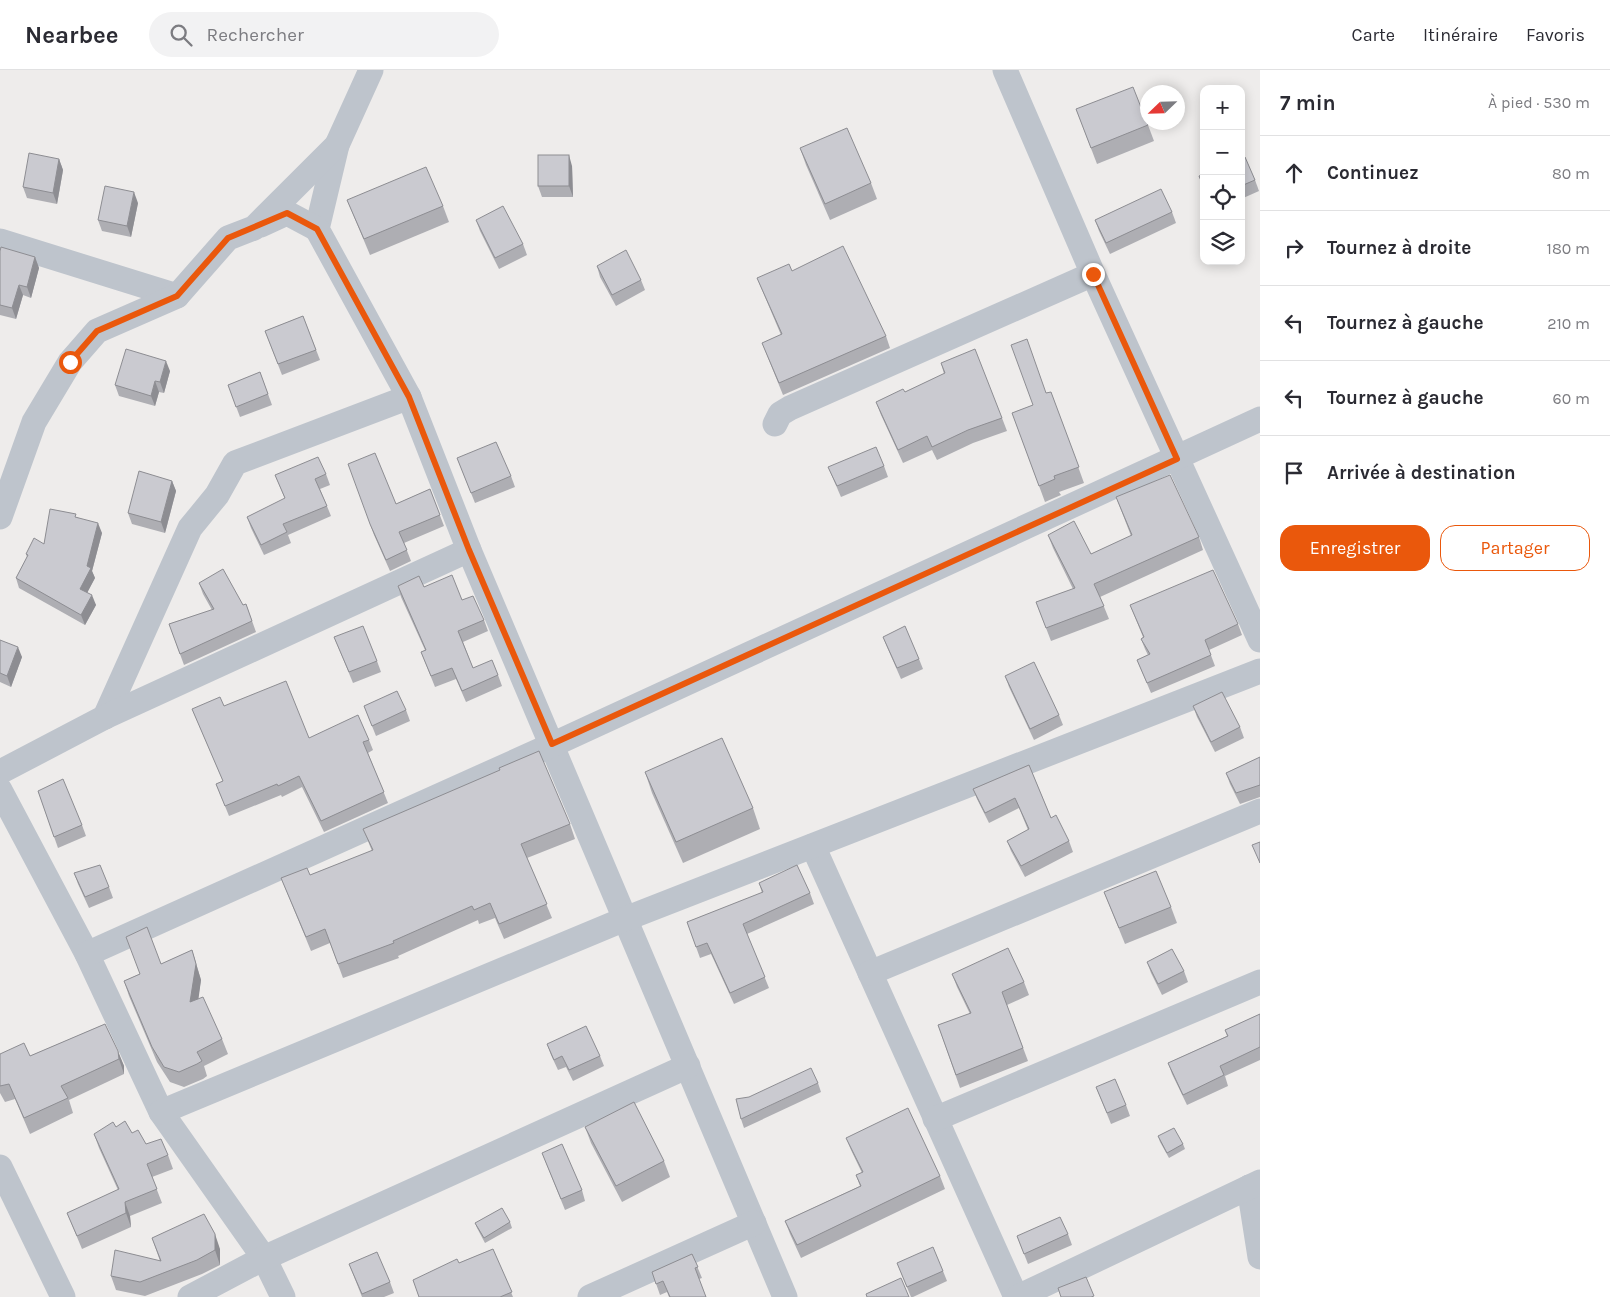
<!DOCTYPE html>
<html lang="fr">
<head>
<meta charset="utf-8">
<style>
  body { margin:0; font-family:Karla,sans-serif; background:#f2f2f3; color:#2b2b33 }
  .controls { position:absolute; right:15px; top:15px; display:grid; overflow:hidden; border-radius:10px; box-shadow:0 2px 12px #0003 }
  .controls button { width:45px; height:45px; display:grid; place-items:center; padding:0; border:0; border-bottom:1px solid #e1e1e2; background:#fff; color:#2b2b33; font:25px sans-serif }
  .compass { position:absolute; left:1140px; top:15px; width:45px; height:45px; border-radius:50%; background:#fff; box-shadow:0 2px 12px #0003; rotate:247deg }
  .stop { position:absolute; width:15px; height:15px; margin:-11px; border:4px solid #ea580c; border-radius:50%; background:#fff }
  .stop.end { background:#ea580c; border-color:#fff; box-shadow:0 1px 5px #0008 }
  .list { margin:0; padding:0; list-style:none }
  h2 { display:flex; justify-content:space-between; align-items:center; height:65px; margin:0; padding:0 20px; font-size:21px }
  h2 small { font-size:16px; font-weight:400; color:#7c7c81 }
  .list li { display:grid; grid-template-columns:32px 1fr auto; gap:15px; align-items:center; box-sizing:border-box; height:75px; padding:0 20px; border-top:1px solid #e1e1e2 }
  .list b { display:block; font-size:19px; white-space:nowrap }
  .list em { font-size:16px; font-style:normal; color:#7c7c81 }
  .actions { display:flex; gap:10px; padding:15px 20px }
  .actions a { flex:1; padding:11px 0; border:1px solid #ea580c; border-radius:15px; text-align:center; font-size:18px; color:#ea580c }
  .actions .main { background:#ea580c; color:#fff }
  .icon { flex:none; width:28px; height:28px; fill:none; stroke:currentColor; stroke-width:2; stroke-linecap:round; stroke-linejoin:round }
  .map { position:relative; flex:none; width:1260px; height:1227px; overflow:hidden }
  header { display:flex; align-items:center; gap:30px; box-sizing:border-box; height:70px; padding:0 25px; background:#fff; border-bottom:1px solid #e1e1e2 }
  header strong { font-size:24px }
  nav { display:flex; gap:28px; margin-inline-start:auto; font-size:18px }
  .search { width:350px; height:45px; background:#f2f2f3; display:flex; align-items:center; gap:12px; box-sizing:border-box; padding:0 18px; border-radius:28px; color:#7c7c81; font-size:19px }
  main { display:flex }
  aside { flex:1; background:#fff }
  .map>svg:first-child { display:block }
</style>
</head>
<body>
<header>
<strong>Nearbee</strong>
<div class="search"><svg class="icon" aria-label="search" viewBox="0 0 24 24"><circle cx="10" cy="10" r="6"/><path d="M15 15l6 6"/></svg>Rechercher</div>
<nav><a>Carte</a><a>Itinéraire</a><a>Favoris</a></nav>
</header>
<main>
<div class="map">
<svg width="1260" height="1227" viewBox="0 0 1260 1227">
  <rect width="100%" height="100%" fill="#eeeceb"/>
  <g fill="none" stroke-linecap="round" stroke-linejoin="round">
    <!-- street -->
    <g stroke="#bec4cc" stroke-width="25">
      <polyline points="1005,0 1093,204 1260,570"/>
      <polyline points="337,75 317,159 409,327 469,480 785,1227"/>
      <polyline points="261,155 287,143 317,159"/>
      <polyline points="0,171 177,226"/>
      <polyline points="775,354 780,344 790,338 1093,204"/>
      <polyline points="0,447 34,352 70,292 97,261 177,226 228,168 254,158 337,75 371,0"/>
      <polyline points="105,647 190,458 217,425 235,393 409,327"/>
      <polyline points="0,702 105,647 469,480"/>
      <polyline points="0,720 87,884 161,1042 264,1188 283,1227"/>
      <polyline points="813,776 1016,1227"/>
      <polyline points="87,884 552,675 1260,349"/>
      <polyline points="870,903 1260,741"/>
      <polyline points="161,1042 625,849 1260,601"/>
      <polyline points="935,1049 1260,912"/>
      <polyline points="0,1097 63,1227"/>
      <polyline points="1249,1117 1260,1187"/>
      <polyline points="190,1227 264,1188 688,996"/>
      <polyline points="590,1227 754,1153"/>
      <polyline points="1018,1227 1260,1112"/>
    </g>
  </g>
  <!-- wall -->
  <g fill="#aeaeb3">
    <polygon points="1076,39 1148,55 1154,71 1097,94"/>
    <polygon points="800,78 871,113 877,129 830,150 806,95"/>
    <polygon points="1241,88 1255,110 1259,121 1241,129"/>
    <polygon points="59,89 63,100 57,134 27,128 23,117"/>
    <polygon points="572,96 573,127 542,127 538,116"/>
    <polygon points="347,130 443,136 449,152 370,185"/>
    <polygon points="138,133 131,167 102,161 98,150"/>
    <polygon points="1172,142 1176,153 1110,184 1099,161 1095,150"/>
    <polygon points="476,150 523,174 527,185 499,199 480,161"/>
    <polygon points="0,181 35,187 39,198 31,228 23,225 16,249 0,245"/>
    <polygon points="597,196 641,210 645,220 616,236 600,207"/>
    <polygon points="792,201 886,266 890,278 783,325 762,273 781,265 762,220 757,208"/>
    <polygon points="303,246 320,290 282,305 265,261"/>
    <polygon points="941,293 1002,348 1007,361 973,373 937,390 932,380 903,393 881,345 876,332 905,322 944,304"/>
    <polygon points="170,301 164,323 159,322 155,336 119,326 115,315"/>
    <polygon points="260,302 272,335 240,347 228,315"/>
    <polygon points="1051,322 1084,413 1059,422 1061,425 1045,432 1012,343 1033,335 1046,323"/>
    <polygon points="457,388 511,406 515,417 475,433"/>
    <polygon points="884,396 888,407 841,427 828,397"/>
    <polygon points="326,404 330,415 320,419 331,446 288,465 291,473 264,485 251,458 247,447 285,429 275,405"/>
    <polygon points="172,411 176,421 165,463 132,454 128,443"/>
    <polygon points="430,419 444,456 404,473 411,491 390,501 374,465 370,454 396,434"/>
    <polygon points="1116,427 1199,467 1203,480 1100,527 1109,549 1051,571 1036,532 1073,519 1053,478 1048,465 1091,484 1131,466"/>
    <polygon points="77,447 102,463 92,501 95,508 87,522 96,535 85,555 19,518 16,508 27,487 26,484 44,474"/>
    <polygon points="199,513 243,535 246,534 256,562 184,595 169,554 212,540 203,524"/>
    <polygon points="398,516 424,517 462,530 484,550 488,561 463,572 473,598 498,605 502,616 466,632 456,609 435,617 421,582 425,580 401,527"/>
    <polygon points="1130,535 1238,554 1242,565 1209,580 1215,596 1151,623 1137,590 1148,585 1145,579 1141,569 1143,567"/>
    <polygon points="334,567 377,591 381,602 353,613"/>
    <polygon points="883,567 919,589 923,599 901,609 887,577"/>
    <polygon points="0,570 22,587 11,617 0,612"/>
    <polygon points="1005,606 1059,645 1063,655 1034,670 1009,617"/>
    <polygon points="224,636 309,668 369,670 373,680 368,683 388,733 324,762 302,717 282,727 281,725 229,746 216,714 223,711 192,639"/>
    <polygon points="364,636 406,640 410,651 376,666"/>
    <polygon points="1193,636 1240,657 1244,668 1215,682 1197,647"/>
    <polygon points="1260,687 1260,727 1240,734 1230,714 1226,703"/>
    <polygon points="1029,695 1051,748 1069,771 1073,782 1025,807 1011,781 1007,771 1028,760 1019,738 989,753 977,729 973,719"/>
    <polygon points="645,702 753,738 760,759 683,793 652,723"/>
    <polygon points="38,721 82,755 86,766 58,778"/>
    <polygon points="570,754 575,769 527,788 552,848 504,869 495,848 479,854 478,850 398,886 399,888 343,908 330,873 311,881 281,808 310,805 372,781 363,759"/>
    <polygon points="74,803 109,817 113,828 89,838 78,814"/>
    <polygon points="759,813 810,823 814,834 747,864 769,918 734,934 711,884 700,888 687,852 762,823"/>
    <polygon points="1104,822 1171,837 1177,853 1125,874"/>
    <polygon points="192,880 201,910 198,929 222,969 228,984 204,996 207,1006 203,1009 184,1017 170,1012 157,992 129,926 124,911"/>
    <polygon points="1147,892 1184,901 1188,912 1162,925 1151,903"/>
    <polygon points="952,904 1024,912 1029,925 1007,935 1028,991 960,1018 938,955 970,944 957,917"/>
    <polygon points="1260,944 1260,990 1225,1006 1228,1016 1187,1035 1172,1004 1168,993 1227,966 1225,960"/>
    <polygon points="105,954 124,996 124,1004 69,1030 73,1043 30,1064 15,1029 5,1032 0,1023 0,984 30,986"/>
    <polygon points="547,974 600,986 604,996 573,1011 566,997 558,1000 551,985"/>
    <polygon points="818,1013 821,1022 744,1058 741,1049"/>
    <polygon points="1096,1017 1126,1035 1130,1046 1111,1054"/>
    <polygon points="585,1057 664,1091 670,1107 622,1132 591,1073"/>
    <polygon points="132,1063 146,1074 168,1085 173,1099 152,1107 162,1133 130,1146 131,1157 82,1179 67,1143 118,1120 99,1078 94,1064"/>
    <polygon points="1158,1066 1183,1074 1185,1079 1169,1088 1160,1072"/>
    <polygon points="846,1068 940,1106 945,1119 801,1188 790,1164 785,1151 860,1116 856,1105 862,1103 851,1080"/>
    <polygon points="542,1083 582,1120 585,1131 565,1140"/>
    <polygon points="510,1152 512,1158 485,1173 477,1158 475,1153"/>
    <polygon points="1068,1164 1072,1175 1028,1194 1017,1166"/>
    <polygon points="152,1168 220,1179 220,1195 202,1204 145,1226 116,1220 111,1206 160,1191"/>
    <polygon points="493,1179 513,1227 419,1227 413,1210 459,1193"/>
    <polygon points="692,1184 702,1208 699,1209 706,1227 669,1227 667,1222 660,1225 652,1202"/>
    <polygon points="897,1193 943,1201 947,1211 913,1227 911,1227"/>
    <polygon points="349,1194 390,1212 394,1223 384,1227 362,1227"/>
  </g>
  <!-- shaded-wall -->
  <g fill="#8d8d92">
    <polygon points="569,85 572,96 573,127 569,116"/>
    <polygon points="59,89 63,100 57,134 53,123"/>
    <polygon points="134,122 138,133 131,167 127,156"/>
    <polygon points="35,187 39,198 31,228 27,217"/>
    <polygon points="19,215 23,225 16,249 12,238"/>
    <polygon points="166,291 170,301 164,323 160,312"/>
    <polygon points="155,311 159,322 155,336 151,326"/>
    <polygon points="172,411 176,421 165,463 161,452"/>
    <polygon points="98,453 102,463 92,501 95,508 84,529 80,519"/>
    <polygon points="92,525 96,535 85,555 81,545"/>
    <polygon points="18,577 22,587 11,617 7,606"/>
    <polygon points="192,880 201,910 196,947 190,932"/>
    <polygon points="118,981 124,996 124,1004 119,989"/>
    <polygon points="125,1132 130,1146 131,1157 126,1143"/>
    <polygon points="215,1164 220,1179 220,1195 215,1180"/>
  </g>
  <!-- building -->
  <g fill="#cacad0" stroke="#8d8d92">
    <polygon points="1133,17 1148,55 1091,78 1076,39"/>
    <polygon points="847,58 871,113 825,134 800,78"/>
    <polygon points="29,83 59,89 53,123 23,117"/>
    <rect x="538" y="85" width="31" height="31"/>
    <polygon points="1245,87 1255,110 1241,116 1241,88"/>
    <polygon points="426,97 443,136 364,169 347,130"/>
    <polygon points="1204,104 1204,118 1199,106"/>
    <polygon points="105,116 134,122 127,156 98,150"/>
    <polygon points="1161,119 1172,142 1106,173 1095,150"/>
    <polygon points="503,136 523,174 495,188 476,150"/>
    <polygon points="843,176 886,266 779,313 762,273 782,264 757,208 789,194 792,201"/>
    <polygon points="1,177 35,187 27,217 19,215 12,238 0,235 0,181"/>
    <polygon points="626,180 641,210 612,225 597,196"/>
    <polygon points="303,246 316,280 278,294 265,261"/>
    <polygon points="1027,269 1046,323 1051,322 1079,397 1054,406 1055,409 1039,416 1012,343 1033,335 1011,275"/>
    <polygon points="126,279 166,291 160,312 155,311 151,326 115,315"/>
    <polygon points="975,279 1002,348 968,360 932,377 927,366 898,380 876,332 903,319 905,322 945,303 941,293"/>
    <polygon points="260,302 268,324 236,337 228,315"/>
    <polygon points="496,372 511,406 471,423 457,388"/>
    <polygon points="876,377 884,396 837,416 828,397"/>
    <polygon points="375,383 396,434 430,419 440,445 399,462 407,480 386,490 370,454 348,394"/>
    <polygon points="318,387 326,404 315,409 327,436 283,454 287,462 261,475 247,447 285,428 275,405"/>
    <polygon points="139,401 172,411 161,452 128,443"/>
    <polygon points="1170,405 1199,467 1094,514 1104,536 1046,558 1036,532 1075,518 1048,465 1074,451 1091,484 1132,465 1116,427"/>
    <polygon points="50,439 76,444 75,447 98,453 87,496 91,498 80,519 92,525 81,545 16,508 28,485 26,484 34,468 44,474"/>
    <polygon points="223,499 243,535 246,534 252,551 180,584 169,554 214,539 199,513"/>
    <polygon points="1213,500 1238,554 1205,570 1211,585 1147,613 1137,590 1150,584 1141,569 1144,567 1130,535"/>
    <polygon points="452,505 462,530 473,526 484,550 458,561 473,598 492,590 498,605 462,621 452,598 431,606 421,582 426,580 398,516 419,506 424,517"/>
    <polygon points="363,556 377,591 349,602 334,567"/>
    <polygon points="905,556 919,589 897,598 883,567"/>
    <polygon points="0,570 18,577 7,606 0,603"/>
    <polygon points="1034,592 1059,645 1030,659 1005,606"/>
    <polygon points="286,611 309,668 358,645 369,670 363,672 384,722 321,751 299,706 278,716 277,714 225,736 216,714 223,711 192,639 220,627 224,636"/>
    <polygon points="397,621 406,640 372,656 364,636"/>
    <polygon points="1222,622 1240,657 1211,672 1193,636"/>
    <polygon points="722,668 753,738 676,772 645,702"/>
    <polygon points="539,681 570,754 521,774 547,834 499,854 490,833 474,840 472,836 393,871 394,873 338,894 325,859 306,867 281,808 307,798 310,805 373,780 363,759 500,700 499,698"/>
    <polygon points="1260,687 1260,715 1236,723 1226,703"/>
    <polygon points="1029,695 1051,748 1056,745 1069,771 1021,796 1007,771 1029,759 1015,728 985,743 973,719"/>
    <polygon points="63,709 82,755 54,767 38,721"/>
    <polygon points="1260,772 1260,793 1252,775"/>
    <polygon points="100,795 109,817 85,827 74,803"/>
    <polygon points="797,795 810,823 743,854 765,907 730,923 707,873 696,877 687,852 763,822 759,813"/>
    <polygon points="1156,801 1171,837 1119,858 1104,822"/>
    <polygon points="147,857 161,894 192,880 196,894 190,932 203,927 222,969 197,982 202,991 197,994 179,1002 164,997 152,977 124,911 140,904 126,867"/>
    <polygon points="1008,878 1024,912 1002,922 1023,978 956,1005 938,955 971,943 952,904"/>
    <polygon points="1172,879 1184,901 1158,914 1147,892"/>
    <polygon points="1260,944 1260,977 1220,996 1224,1005 1183,1025 1168,993 1228,966 1225,960"/>
    <polygon points="105,954 118,981 119,989 61,1016 68,1028 24,1048 9,1014 0,1016 0,984 24,973 30,986"/>
    <polygon points="586,956 600,986 569,1000 562,986 554,990 547,974"/>
    <polygon points="811,998 818,1013 741,1049 736,1029 749,1027"/>
    <polygon points="1115,1009 1126,1035 1107,1043 1096,1017"/>
    <polygon points="634,1032 664,1091 616,1116 585,1057"/>
    <polygon points="908,1038 940,1106 797,1175 785,1151 861,1116 856,1105 863,1102 846,1068"/>
    <polygon points="125,1051 132,1063 138,1060 146,1074 161,1069 168,1085 147,1094 157,1119 125,1132 126,1143 77,1166 67,1143 119,1119 94,1064 113,1052 116,1057"/>
    <polygon points="1174,1058 1183,1074 1167,1083 1158,1066"/>
    <polygon points="562,1074 582,1120 561,1129 542,1083"/>
    <polygon points="502,1138 510,1152 484,1168 475,1153"/>
    <polygon points="204,1144 215,1164 215,1180 197,1190 140,1212 111,1206 115,1180 161,1191 152,1168"/>
    <polygon points="1060,1147 1068,1164 1024,1184 1017,1166"/>
    <polygon points="933,1177 943,1201 907,1217 897,1193"/>
    <polygon points="493,1179 512,1222 500,1227 419,1227 413,1210 457,1189 459,1193"/>
    <polygon points="377,1182 390,1212 362,1224 349,1194"/>
    <polygon points="692,1184 698,1197 695,1198 706,1227 670,1227 663,1211 656,1214 652,1202"/>
    <polygon points="1086,1207 1094,1226 1091,1227 1061,1227 1058,1218"/>
    <polygon points="901,1208 909,1227 867,1227 866,1224"/>
  </g>
  <g fill="none" stroke-linecap="round" stroke-linejoin="round">
    <!-- route -->
    <polyline stroke="#ea580c" stroke-width="6" points="70,292 97,261 177,226 228,168 287,143 317,159 409,327 469,480 552,674 1177,389 1093,204"/>
  </g>
</svg>
<div class="controls">
<button>+</button>
<button>−</button>
<button><svg class="icon" aria-label="locate" viewBox="0 0 24 24"><circle cx="12" cy="12" r="6"/><path d="M12 2v4M12 18v4M2 12h4M18 12h4"/></svg></button>
<button><svg class="icon" aria-label="layers" viewBox="0 0 24 24"><path d="M12 4l9 5-9 5-9-5zM3 14l9 5 9-5"/></svg></button>
</div>
<svg class="compass" viewBox="-18 -18 36 36"><path d="M0-13l5 13h-10z" fill="#e53935"/><path d="M0 13l5-13h-10z" fill="#7c7c81"/></svg>
<div class="stop" style="left:70px;top:292px"></div>
<div class="stop end" style="left:1093px;top:204px"></div>
</div>
<aside>
<h2>7 min<small>À pied · 530 m</small></h2>
<ul class="list">
<li><svg class="icon" aria-label="ahead" viewBox="0 0 24 24"><path d="M12 20V5M6 11l6-6 6 6"/></svg><div><b>Continuez</b></div><em>80 m</em></li>
<li><svg class="icon" aria-label="right" viewBox="0 0 24 24"><path d="M7 20v-9h11M14 6l5 5-5 5"/></svg><div><b>Tournez à droite</b></div><em>180 m</em></li>
<li><svg class="icon" aria-label="left" viewBox="0 0 24 24"><path d="M17 20v-9H6M10 6l-5 5 5 5"/></svg><div><b>Tournez à gauche</b></div><em>210 m</em></li>
<li><svg class="icon" aria-label="left" viewBox="0 0 24 24"><path d="M17 20v-9H6M10 6l-5 5 5 5"/></svg><div><b>Tournez à gauche</b></div><em>60 m</em></li>
<li><svg class="icon" aria-label="arrive" viewBox="0 0 24 24"><path d="M6 21V4h12l-3 4 3 4H6"/></svg><div><b>Arrivée à destination</b></div></li>
</ul>
<div class="actions"><a class="main">Enregistrer</a><a>Partager</a></div>
</aside>
</main>
</body>
</html>
